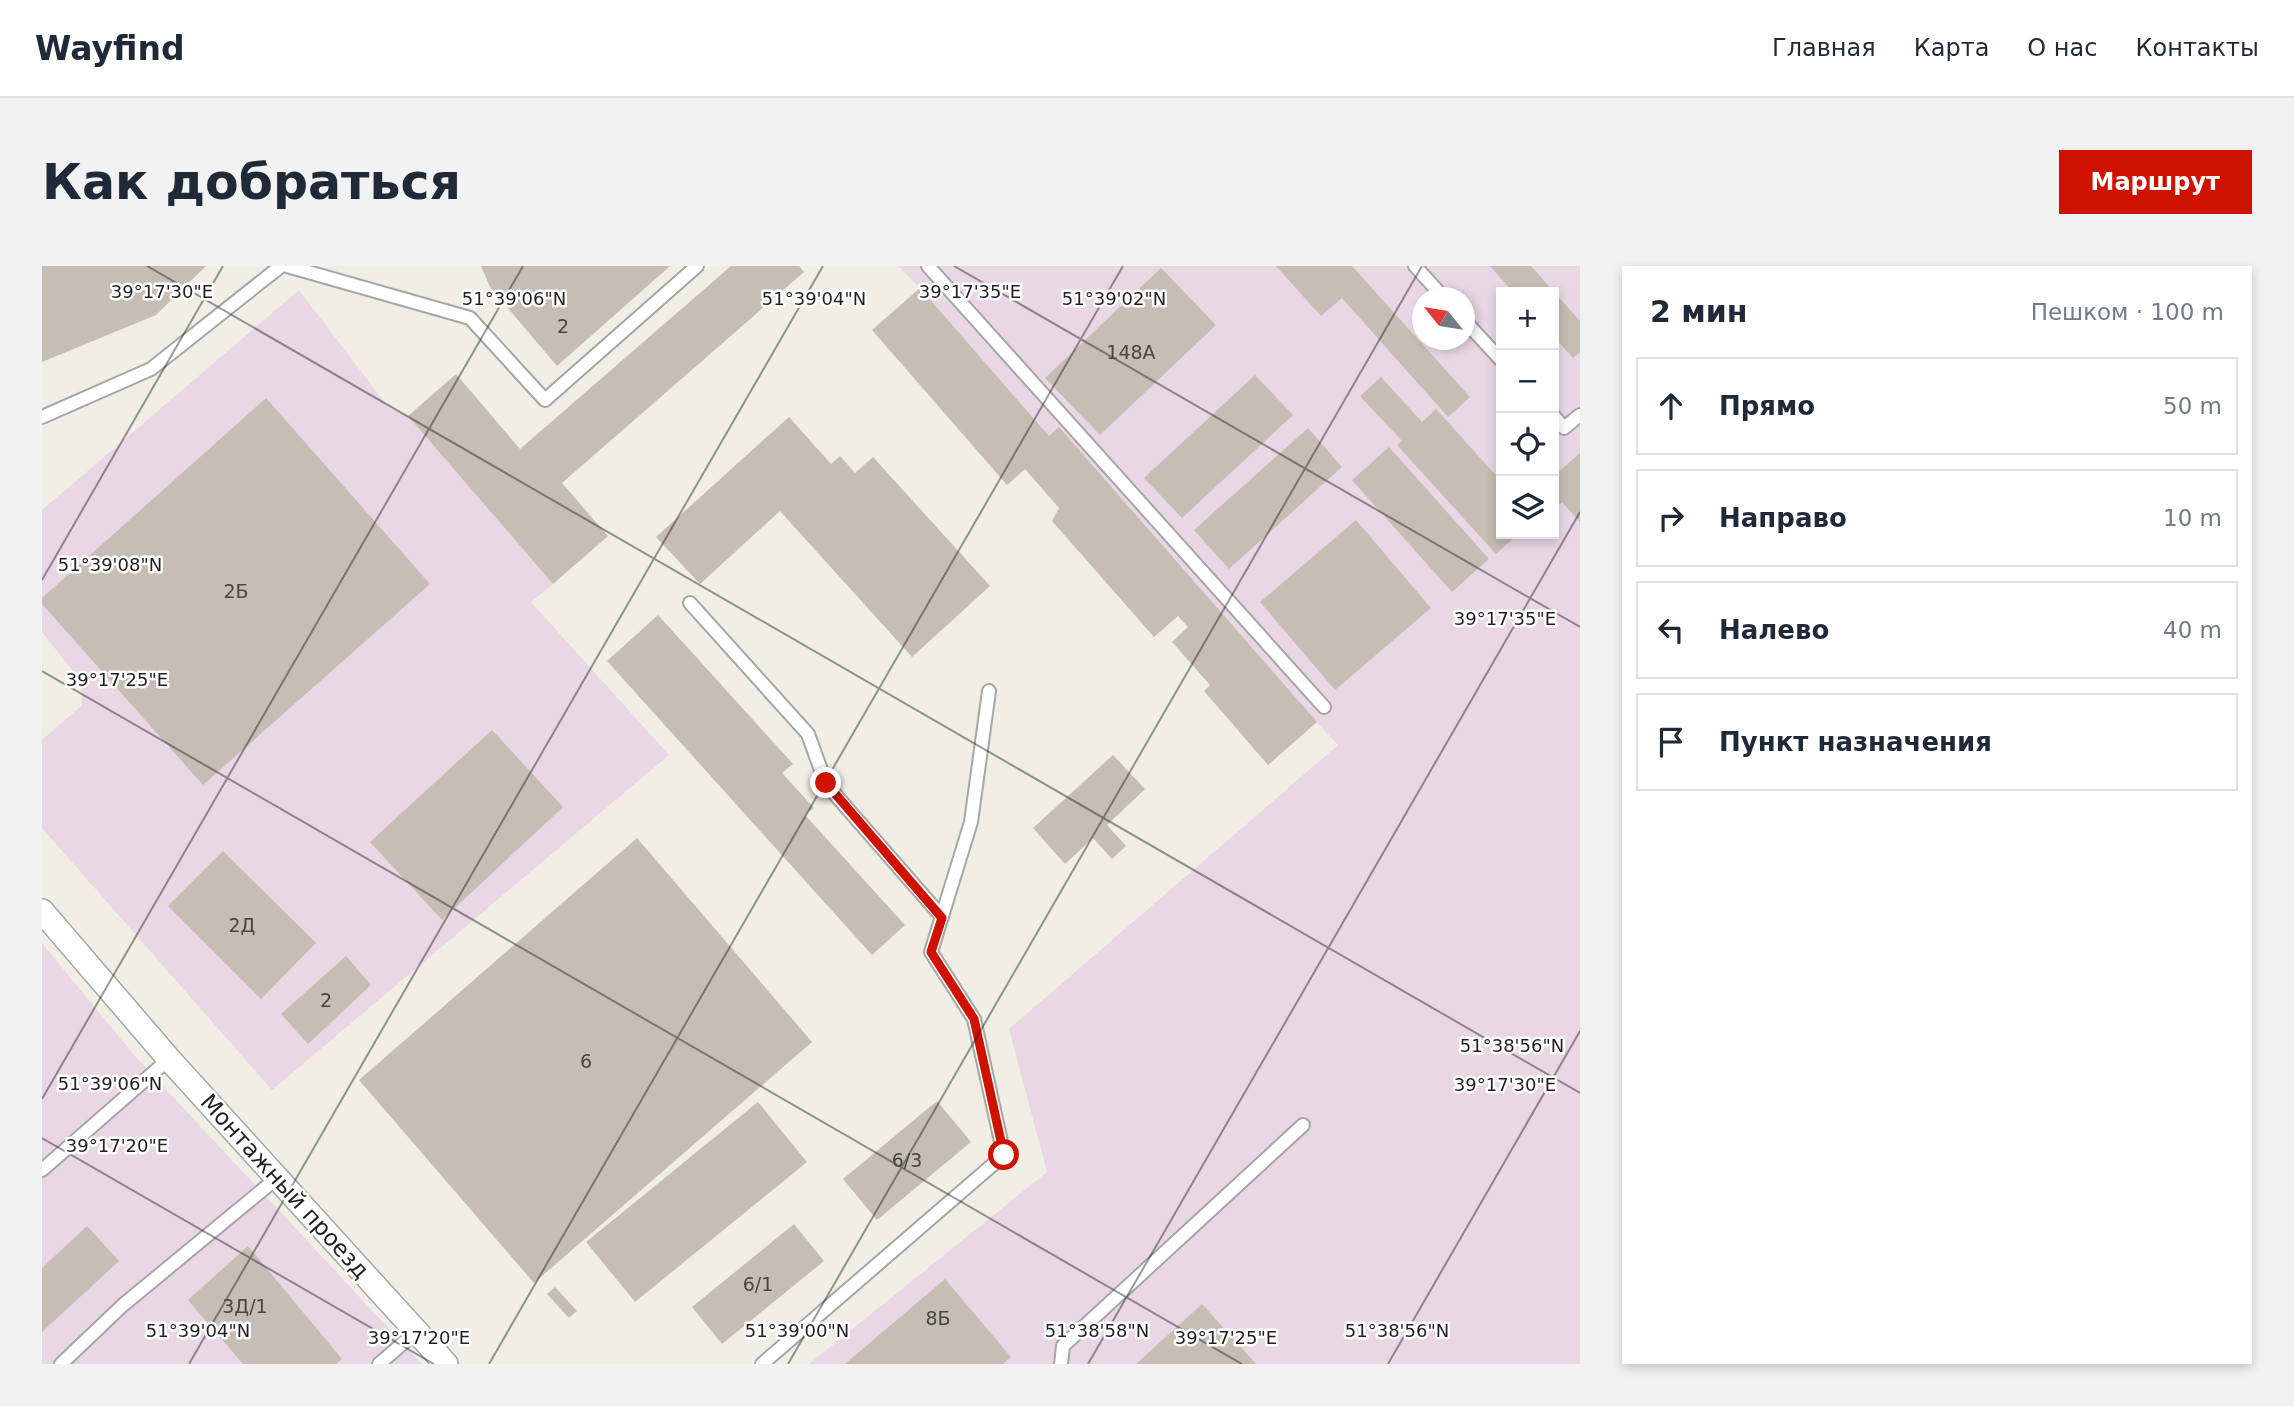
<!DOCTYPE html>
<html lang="ru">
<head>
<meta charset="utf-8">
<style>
  body { margin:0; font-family:"DejaVu Sans",sans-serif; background:#f2f2f3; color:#1f2937 }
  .controls { position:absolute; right:21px; top:21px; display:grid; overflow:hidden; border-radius:0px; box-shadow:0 4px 10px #0003 }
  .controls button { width:63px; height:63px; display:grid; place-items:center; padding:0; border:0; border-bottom:2px solid #e0e1e3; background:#fff; color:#1f2937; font:35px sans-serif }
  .compass { position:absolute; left:1370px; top:21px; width:63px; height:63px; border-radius:50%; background:#fff; box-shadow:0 4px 10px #0003; rotate:300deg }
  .stop { position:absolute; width:21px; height:21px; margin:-16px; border:5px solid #cf1200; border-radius:50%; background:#fff }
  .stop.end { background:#cf1200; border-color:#fff; box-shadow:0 2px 7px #0008 }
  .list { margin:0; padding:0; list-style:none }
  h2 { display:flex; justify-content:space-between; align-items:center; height:91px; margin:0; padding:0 28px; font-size:30px }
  h2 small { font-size:23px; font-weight:400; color:#747a83 }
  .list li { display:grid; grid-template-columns:46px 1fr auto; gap:21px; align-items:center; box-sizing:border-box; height:98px; margin:0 14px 14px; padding:0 14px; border:2px solid #e0e1e3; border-radius:0px }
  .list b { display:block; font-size:26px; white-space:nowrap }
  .list em { font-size:23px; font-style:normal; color:#747a83 }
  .icon { flex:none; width:38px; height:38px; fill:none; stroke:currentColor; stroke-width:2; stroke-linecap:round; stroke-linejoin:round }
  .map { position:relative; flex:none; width:1538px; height:1098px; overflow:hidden; border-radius:0px }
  header { display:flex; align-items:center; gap:42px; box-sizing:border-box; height:98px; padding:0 35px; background:#fff; border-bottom:2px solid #e0e1e3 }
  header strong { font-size:33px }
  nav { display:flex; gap:38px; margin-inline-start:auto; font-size:24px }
  .intro { display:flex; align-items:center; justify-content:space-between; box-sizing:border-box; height:168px; padding:0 42px }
  h1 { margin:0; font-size:49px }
  .button { padding:18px 32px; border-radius:0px; background:#cf1200; color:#fff; font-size:24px; font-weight:700 }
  main { display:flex; gap:42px; padding:0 42px }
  aside { flex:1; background:#fff; border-radius:0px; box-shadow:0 4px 10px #0003 }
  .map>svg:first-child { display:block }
</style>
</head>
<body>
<header>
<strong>Wayfind</strong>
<nav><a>Главная</a><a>Карта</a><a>О нас</a><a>Контакты</a></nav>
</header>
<div class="intro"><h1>Как добраться</h1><a class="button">Маршрут</a></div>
<main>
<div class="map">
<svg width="1538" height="1098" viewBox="0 0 1538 1098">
  <rect width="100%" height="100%" fill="#f1eee5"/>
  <!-- industrial -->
  <g fill="#ead7e5" fill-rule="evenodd">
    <path d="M856,0H1538V1098H767L1005,906L967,763L1296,479L1007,170L878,22ZM1459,26H1512V268H1459ZM1380,32H1422V74H1380Z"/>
    <polygon points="257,24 347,142 366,150 511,318 489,336 627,489 230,824 0,562 0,474 40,439 39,415 0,366 0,244"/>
    <polygon points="0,677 92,789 380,1098 0,1098"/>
  </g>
  <!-- building -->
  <g fill="#c6bdb4">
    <polygon points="0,0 164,0 114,49 0,96"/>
    <polygon points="439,0 628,0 515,100 448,21"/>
    <polygon points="689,0 757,0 762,6 520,217 566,270 511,318 366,150 414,108 478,183"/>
    <polygon points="1234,0 1310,0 1428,131 1406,151 1300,32 1279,50"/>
    <polygon points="1448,0 1489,0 1538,55 1538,86 1531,92 1512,71 1512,26 1471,26"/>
    <polygon points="1119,2 1174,59 1058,169 1003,112"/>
    <polygon points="878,22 1007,170 1017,161 1275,456 1226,499 1162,425 1168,419 1130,376 1146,361 1136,350 1112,371 1010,255 1017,242 983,203 965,219 830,64"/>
    <polygon points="1213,109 1251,149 1140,252 1102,212"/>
    <polygon points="1339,111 1380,156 1394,143 1459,215 1459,268 1476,268 1454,288 1355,179 1360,175 1318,130"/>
    <polygon points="224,132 388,318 161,519 0,338 0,332"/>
    <polygon points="747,151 789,198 798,190 813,207 831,191 948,320 870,391 738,245 658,318 614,271"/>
    <polygon points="1266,162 1300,201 1187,303 1152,264"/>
    <polygon points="1347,181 1447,293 1410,326 1310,214"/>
    <polygon points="1538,187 1538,256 1520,236 1512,243 1512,210"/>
    <polygon points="1314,254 1389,342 1293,424 1218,336"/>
    <polygon points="616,349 751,498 740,507 772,542 763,549 863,659 830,689 565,395"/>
    <polygon points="450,464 521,541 400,654 328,576"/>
    <polygon points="1071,489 1103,523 1065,559 1084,580 1070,593 1051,572 1023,598 991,562"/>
    <polygon points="595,572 770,776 492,1017 317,814"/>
    <polygon points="181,585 274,677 219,733 126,640"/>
    <polygon points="304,690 329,719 266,778 239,748"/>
    <polygon points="895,835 929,876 835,954 801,913"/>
    <polygon points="716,836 765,896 593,1036 544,976"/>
    <polygon points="752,958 782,995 680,1078 650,1041"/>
    <polygon points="45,960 77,995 0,1066 0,1002"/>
    <polygon points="206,980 300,1093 294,1098 201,1098 146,1034"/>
    <polygon points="903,1013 969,1091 961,1098 803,1098"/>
    <polygon points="513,1021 535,1045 527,1052 505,1028"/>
    <polygon points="1160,1038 1214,1098 1094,1098"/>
  </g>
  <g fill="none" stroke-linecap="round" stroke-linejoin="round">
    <!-- service casing -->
    <g stroke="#a6a6a6" stroke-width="16">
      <g id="service">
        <polyline points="245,0 428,52 503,134 655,0"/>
        <polyline points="886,0 1282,441"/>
        <polyline points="1373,0 1402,32"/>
        <polyline points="1422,54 1459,94"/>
        <polyline points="1512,150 1522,162 1538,149"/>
        <polyline points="0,151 109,103 239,0"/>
        <polyline points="648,337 766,468 784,518 900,651"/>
        <polyline points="0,904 127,793"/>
        <polyline points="19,1098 81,1039 235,912"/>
        <polyline points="337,1098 375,1065"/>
        <polyline points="720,1098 962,889 932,753 889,686 929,556 947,425"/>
        <polyline points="1019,1098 1021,1080 1261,859"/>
      </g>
    </g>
    <!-- minor casing -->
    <g stroke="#a6a6a6" stroke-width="26">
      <polyline id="minor" points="0,645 127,793 404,1098"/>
    </g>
    <!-- service -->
    <use href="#service" stroke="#fff" stroke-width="12"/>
    <!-- minor -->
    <use href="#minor" stroke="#fff" stroke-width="23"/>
  </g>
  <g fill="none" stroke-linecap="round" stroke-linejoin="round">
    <!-- route -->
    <polyline stroke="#cf1200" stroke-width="9" points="784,517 900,652 889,686 932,753 962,889"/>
  </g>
  <!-- ticks -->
  <path fill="none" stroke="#1f1f1f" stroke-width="2" stroke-opacity="0.45" d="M105,0L1538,827M912,0L1538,361M0,314L181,0M0,405L1200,1098M0,833L481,0M0,872L392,1098M147,1098L781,0M447,1098L1081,0M746,1098L1380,0M1046,1098L1538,246M1346,1098L1538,765"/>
  <g text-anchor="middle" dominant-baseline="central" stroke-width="5" stroke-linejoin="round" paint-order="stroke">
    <!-- number labels -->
    <g font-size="19" fill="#494644">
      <text x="521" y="60">2</text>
      <text x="1089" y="86">148А</text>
      <text x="194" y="325">2Б</text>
      <text x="200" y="659">2Д</text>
      <text x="284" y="734">2</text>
      <text x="544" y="795">6</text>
      <text x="865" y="894">6/3</text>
      <text x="716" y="1018">6/1</text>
      <text x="203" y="1040">3Д/1</text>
      <text x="896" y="1052">8Б</text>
    </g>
    <!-- street labels -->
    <g font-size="23" fill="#1f1f1f" stroke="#fff">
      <text transform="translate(243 920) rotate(48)">Монтажный проезд</text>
    </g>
  </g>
  <g font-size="18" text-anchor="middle" fill="#1f1f1f" stroke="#fff" stroke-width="5" stroke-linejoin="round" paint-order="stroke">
    <text x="120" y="32">39°17'30"E</text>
    <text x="928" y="32">39°17'35"E</text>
    <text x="472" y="39">51°39'06"N</text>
    <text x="772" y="39">51°39'04"N</text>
    <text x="1072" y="39">51°39'02"N</text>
    <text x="68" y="305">51°39'08"N</text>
    <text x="1463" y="359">39°17'35"E</text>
    <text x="75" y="420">39°17'25"E</text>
    <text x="1470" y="786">51°38'56"N</text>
    <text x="68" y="824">51°39'06"N</text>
    <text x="1463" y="825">39°17'30"E</text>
    <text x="75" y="886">39°17'20"E</text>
    <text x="156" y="1071">51°39'04"N</text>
    <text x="755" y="1071">51°39'00"N</text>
    <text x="1055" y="1071">51°38'58"N</text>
    <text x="1355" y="1071">51°38'56"N</text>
    <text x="377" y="1078">39°17'20"E</text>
    <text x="1184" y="1078">39°17'25"E</text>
  </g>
</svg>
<div class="controls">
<button>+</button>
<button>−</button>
<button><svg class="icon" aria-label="locate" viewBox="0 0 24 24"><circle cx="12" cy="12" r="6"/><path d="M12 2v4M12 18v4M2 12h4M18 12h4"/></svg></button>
<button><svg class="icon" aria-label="layers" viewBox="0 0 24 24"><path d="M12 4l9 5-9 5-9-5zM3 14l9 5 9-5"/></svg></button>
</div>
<svg class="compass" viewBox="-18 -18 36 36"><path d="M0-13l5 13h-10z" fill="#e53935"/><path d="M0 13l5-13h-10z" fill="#747a83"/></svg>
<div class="stop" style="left:962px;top:889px"></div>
<div class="stop end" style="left:784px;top:517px"></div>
</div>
<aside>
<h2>2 мин<small>Пешком · 100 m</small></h2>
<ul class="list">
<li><svg class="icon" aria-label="ahead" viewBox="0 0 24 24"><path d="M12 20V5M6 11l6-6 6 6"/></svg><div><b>Прямо</b></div><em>50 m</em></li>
<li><svg class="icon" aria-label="right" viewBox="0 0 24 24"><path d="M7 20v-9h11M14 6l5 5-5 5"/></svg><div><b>Направо</b></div><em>10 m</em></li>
<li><svg class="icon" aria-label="left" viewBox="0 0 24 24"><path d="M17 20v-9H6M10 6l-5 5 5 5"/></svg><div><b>Налево</b></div><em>40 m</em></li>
<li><svg class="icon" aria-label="arrive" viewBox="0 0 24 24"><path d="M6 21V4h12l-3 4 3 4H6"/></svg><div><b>Пункт назначения</b></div></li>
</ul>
</aside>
</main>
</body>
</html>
